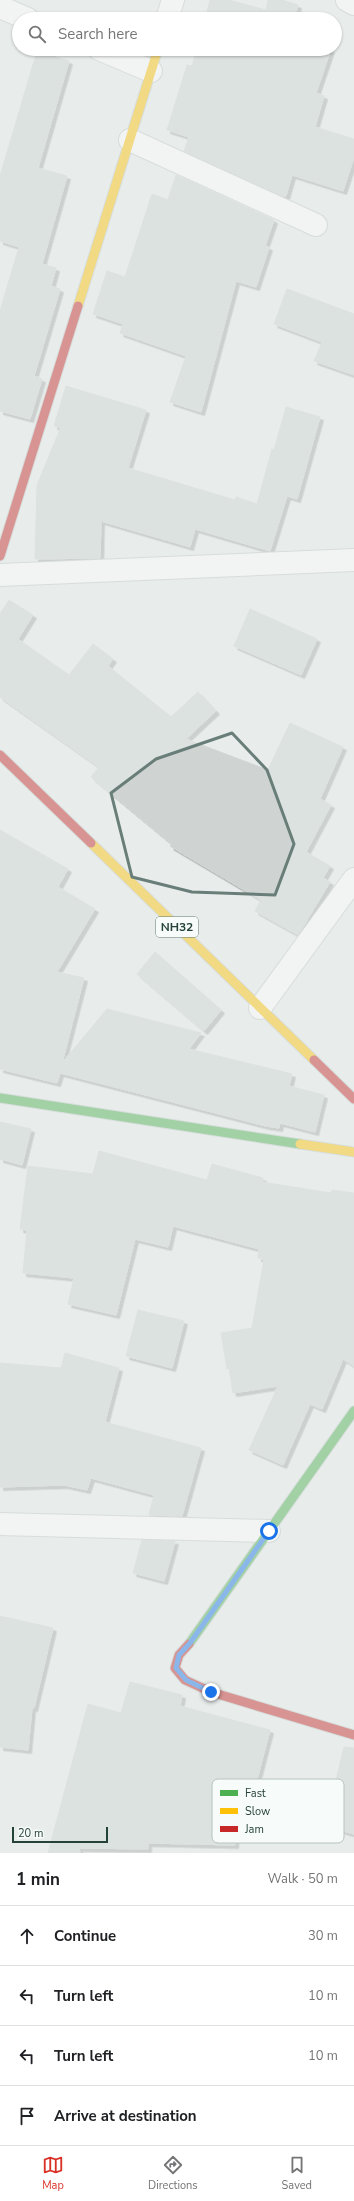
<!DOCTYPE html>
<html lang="en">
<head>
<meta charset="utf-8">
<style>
  body { margin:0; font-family:"Nunito Sans",sans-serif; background:#f2f2f2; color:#202124 }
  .scale { position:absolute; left:12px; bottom:10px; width:96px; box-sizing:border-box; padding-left:4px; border:2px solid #24423a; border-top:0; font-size:11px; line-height:14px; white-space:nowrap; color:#24423a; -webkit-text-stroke:3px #f7fbf9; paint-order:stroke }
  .stop { position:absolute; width:12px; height:12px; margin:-9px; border:3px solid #1a73e8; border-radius:50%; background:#fff }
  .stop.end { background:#1a73e8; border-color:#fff; box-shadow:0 1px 4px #0008 }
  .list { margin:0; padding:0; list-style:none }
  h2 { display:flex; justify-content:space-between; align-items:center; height:52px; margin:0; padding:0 16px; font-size:17px }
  h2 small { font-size:13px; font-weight:400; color:#757577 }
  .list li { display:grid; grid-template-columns:26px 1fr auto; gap:12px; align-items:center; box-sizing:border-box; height:60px; padding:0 16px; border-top:1px solid #e0e0e0 }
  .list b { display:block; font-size:15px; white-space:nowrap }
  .list em { font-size:13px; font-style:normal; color:#757577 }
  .icon { flex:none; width:22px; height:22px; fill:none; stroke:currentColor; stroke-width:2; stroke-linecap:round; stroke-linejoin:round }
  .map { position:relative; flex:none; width:354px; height:1853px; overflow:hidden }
  .search { position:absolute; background:#fff; box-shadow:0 1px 3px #0004; left:12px; right:12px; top:12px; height:44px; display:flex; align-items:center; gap:10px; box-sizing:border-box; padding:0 14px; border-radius:22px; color:#757577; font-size:15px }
  .sheet { height:292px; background:#fff }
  nav { display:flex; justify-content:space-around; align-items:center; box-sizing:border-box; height:56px; border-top:1px solid #e0e0e0; background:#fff; font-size:11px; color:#757577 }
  nav a { display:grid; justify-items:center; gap:2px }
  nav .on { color:#d93025 }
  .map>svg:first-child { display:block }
</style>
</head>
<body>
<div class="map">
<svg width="354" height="1853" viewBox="0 0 354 1853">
  <defs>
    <filter id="shadow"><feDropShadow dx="3.5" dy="3.5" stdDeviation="0" flood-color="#0004"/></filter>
  </defs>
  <rect width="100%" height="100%" fill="#e8edeb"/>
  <!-- building -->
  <g fill="#cfd4d2" stroke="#d1d6d4" filter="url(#shadow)">
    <polygon points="210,0 229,0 266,10 268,0 282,0 298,5 294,19 205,19"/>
    <polygon points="197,49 331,49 316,93 324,96 315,127 354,139 354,157 343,191 292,175 286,196 282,196 184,151 189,137 167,130 187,65 192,66"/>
    <polygon points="37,51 69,61 38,168 67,176 42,264 56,268 51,286 60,289 34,376 42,379 30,419 0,411 0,311 19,247 0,241 0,176"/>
    <polygon points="176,175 274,220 265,246 269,247 256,287 236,281 201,412 170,402 186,356 120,333 123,324 93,314 107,271 125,277 152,194 168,200"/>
    <polygon points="287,289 354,314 354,375 314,361 322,342 274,324"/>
    <polygon points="66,386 146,410 128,468 235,500 236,497 257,504 272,449 274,450 286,407 320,417 297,499 287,496 270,551 195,529 190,547 101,521 100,558 35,559 37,485 61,427 54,426"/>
    <polygon points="9,600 33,615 18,639 69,675 93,644 113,659 108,666 171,717 198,692 216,711 186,739 268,770 290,723 343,747 320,799 331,805 306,852 330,866 323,878 330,882 298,935 255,911 261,900 170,846 172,844 91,777 99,767 0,697 0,614"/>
    <polygon points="250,609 317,639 301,675 234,646"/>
    <polygon points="0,830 68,869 58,887 95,909 57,972 84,978 62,1063 107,1009 201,1033 189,1049 292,1074 289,1086 324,1095 315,1132 280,1123 279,1128 266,1126 60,1073 57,1083 0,1069"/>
    <polygon points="155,952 221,1010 204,1031 137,974"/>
    <polygon points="0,1122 31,1129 22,1165 0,1159"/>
    <polygon points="99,1151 207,1180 212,1164 263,1178 262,1182 331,1193 332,1190 354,1193 354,1366 343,1359 322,1409 310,1404 283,1465 249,1450 278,1386 233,1393 229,1368 227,1369 221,1333 252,1328 264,1259 258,1258 259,1249 207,1235 206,1233 206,1235 173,1226 168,1247 135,1239 116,1315 68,1304 74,1278 23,1273 27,1230 20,1229 28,1166 93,1174"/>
    <polygon points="138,1310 184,1321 172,1368 126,1356"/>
    <polygon points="65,1353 119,1368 105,1422 201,1448 182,1516 149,1515 154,1495 91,1478 87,1490 64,1485 0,1487 0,1363 61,1368"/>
    <polygon points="142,1540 175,1541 164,1581 133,1573"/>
    <polygon points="0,1616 53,1628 34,1708 32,1708 28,1750 0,1747"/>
    <polygon points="130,1682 182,1695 180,1706 270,1730 255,1787 312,1802 305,1832 236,1815 235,1845 148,1843 148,1849 79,1848 80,1853 48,1853 88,1704 121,1713"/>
    <polygon points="344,1747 354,1748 354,1834 325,1826"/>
  </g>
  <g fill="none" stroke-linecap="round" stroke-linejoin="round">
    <!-- street casing -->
    <g stroke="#c5cac8" stroke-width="24">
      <g id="street">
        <polyline points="347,0 354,4"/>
        <polyline points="0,7 28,19"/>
        <polyline points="167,19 173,0"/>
        <polyline points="99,49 151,71"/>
        <polyline points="130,140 316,225"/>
        <polyline points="0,575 354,560"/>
        <polyline points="260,1008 354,879"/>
        <polyline points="0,1524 269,1531"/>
      </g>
    </g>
    <!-- fast casing -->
    <g stroke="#c3cbc8" stroke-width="11">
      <g id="fast">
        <polyline points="0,1098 300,1144"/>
        <polyline points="189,1644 354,1411"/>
      </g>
    </g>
    <!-- slow casing -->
    <g stroke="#c3cbc8" stroke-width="11">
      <g id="slow">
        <polyline points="78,306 158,49"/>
        <polyline points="91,843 314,1060"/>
        <polyline points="300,1144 354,1152"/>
      </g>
    </g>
    <!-- jam casing -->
    <g stroke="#c3cbc8" stroke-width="11">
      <g id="jam">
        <polyline points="0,556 78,306"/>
        <polyline points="0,755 91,843"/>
        <polyline points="314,1060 354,1099"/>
        <polyline points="189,1644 179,1655 175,1668 185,1680 211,1692 354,1735"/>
      </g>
    </g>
    <!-- street -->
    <use href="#street" stroke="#fcfcfc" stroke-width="22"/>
    <!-- fast -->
    <use href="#fast" stroke="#4caf50" stroke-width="9"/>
    <!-- slow -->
    <use href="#slow" stroke="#ffc107" stroke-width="9"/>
    <!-- jam -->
    <use href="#jam" stroke="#c62828" stroke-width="9"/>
  </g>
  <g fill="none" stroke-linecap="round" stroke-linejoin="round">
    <!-- route -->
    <polyline stroke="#1a73e8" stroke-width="5" points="211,1692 186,1680 176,1668 179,1655 190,1643 269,1531"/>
  </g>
  <!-- marked area -->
  <path d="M0 0H354V1853H0ZM232,733L267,770L294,844L275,895L192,892L132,877L111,793L156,759Z" fill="#e8edeb" fill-opacity=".55" fill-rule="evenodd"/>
  <path fill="none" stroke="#697e78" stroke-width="3" stroke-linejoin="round" d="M232,733L267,770L294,844L275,895L192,892L132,877L111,793L156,759Z"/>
  <g text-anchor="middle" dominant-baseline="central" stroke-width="3.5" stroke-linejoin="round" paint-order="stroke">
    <!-- shield labels -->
    <rect fill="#f7fbf9" stroke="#637a73" stroke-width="1" x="156" y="917" width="42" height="20" rx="3"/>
    <g font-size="12" font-weight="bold" fill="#24423a">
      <text x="177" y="927">NH32</text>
    </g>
  </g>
  <!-- legend -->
  <rect x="212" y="1779" width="132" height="64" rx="6" fill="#f7fbf9" stroke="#b8c4c0" stroke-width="1"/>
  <rect x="220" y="1790" width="18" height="6" fill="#4caf50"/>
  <rect x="220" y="1808" width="18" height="6" fill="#ffc107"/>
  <rect x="220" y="1826" width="18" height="6" fill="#c62828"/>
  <g font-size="11" fill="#24423a">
    <text x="245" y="1797">Fast</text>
    <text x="245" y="1815">Slow</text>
    <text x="245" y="1833">Jam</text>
  </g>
</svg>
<div class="scale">20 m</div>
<div class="stop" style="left:269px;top:1531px"></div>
<div class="stop end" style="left:211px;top:1692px"></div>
<div class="search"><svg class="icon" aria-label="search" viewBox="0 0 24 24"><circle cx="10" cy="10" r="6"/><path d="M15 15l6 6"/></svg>Search here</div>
</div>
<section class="sheet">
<h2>1 min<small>Walk · 50 m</small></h2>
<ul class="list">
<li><svg class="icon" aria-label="ahead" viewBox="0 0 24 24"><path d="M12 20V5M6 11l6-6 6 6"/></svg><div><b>Continue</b></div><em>30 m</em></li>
<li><svg class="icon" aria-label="left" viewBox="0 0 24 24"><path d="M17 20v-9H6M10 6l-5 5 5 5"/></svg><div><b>Turn left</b></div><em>10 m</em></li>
<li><svg class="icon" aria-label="left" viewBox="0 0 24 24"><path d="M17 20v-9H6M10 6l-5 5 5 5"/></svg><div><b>Turn left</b></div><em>10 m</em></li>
<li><svg class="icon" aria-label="arrive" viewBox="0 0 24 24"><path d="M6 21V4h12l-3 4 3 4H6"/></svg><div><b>Arrive at destination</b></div></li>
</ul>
</section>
<nav>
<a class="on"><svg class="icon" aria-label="map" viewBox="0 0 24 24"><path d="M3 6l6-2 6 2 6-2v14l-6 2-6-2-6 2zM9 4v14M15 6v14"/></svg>Map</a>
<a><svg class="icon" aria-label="directions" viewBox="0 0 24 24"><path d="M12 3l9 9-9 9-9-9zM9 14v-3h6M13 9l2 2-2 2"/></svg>Directions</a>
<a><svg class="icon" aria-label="saved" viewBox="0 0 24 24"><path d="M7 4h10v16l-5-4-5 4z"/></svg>Saved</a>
</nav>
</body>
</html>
